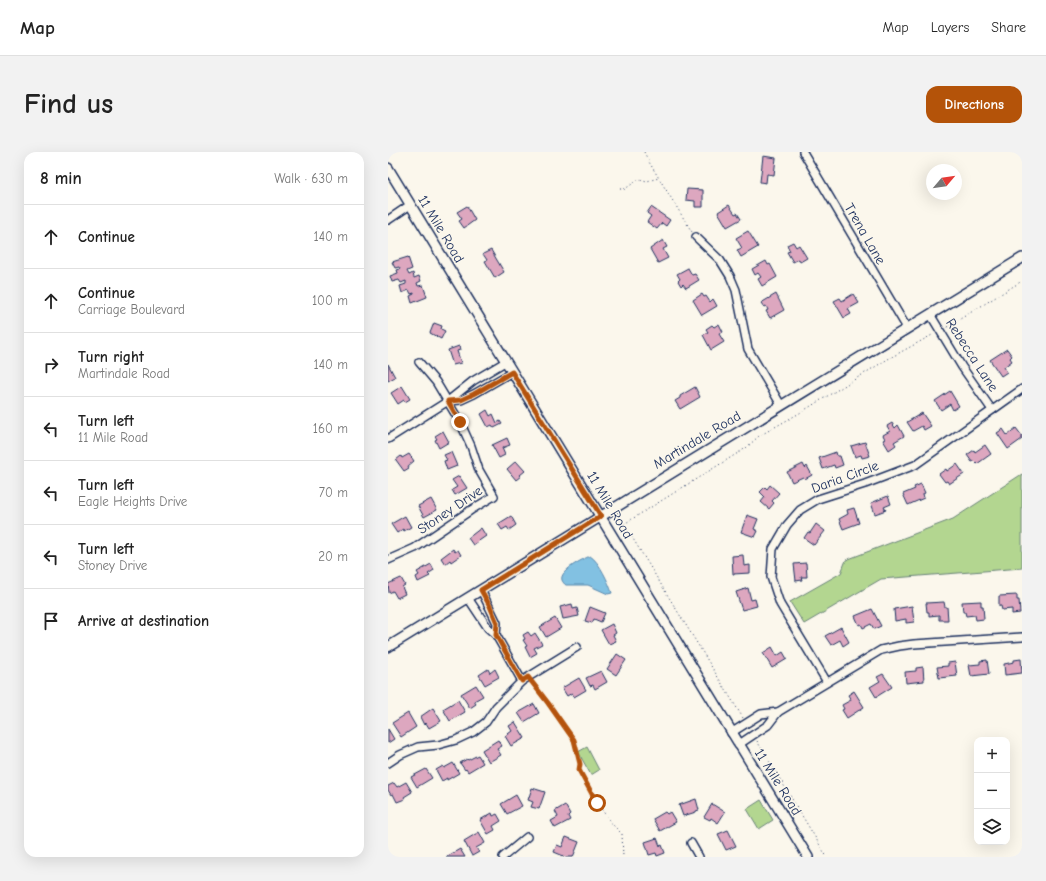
<!DOCTYPE html>
<html lang="en">
<head>
<meta charset="utf-8">
<style>
  body { margin:0; font-family:"Comic Neue",sans-serif; background:#f2f2f2; color:#222 }
  .controls { position:absolute; right:12px; bottom:12px; display:grid; overflow:hidden; border-radius:8px; box-shadow:0 4px 16px #0002 }
  .controls button { width:36px; height:36px; display:grid; place-items:center; padding:0; border:0; border-bottom:1px solid #e0e0e0; background:#fff; color:#222; font:20px sans-serif }
  .compass { position:absolute; left:538px; top:12px; width:36px; height:36px; border-radius:50%; background:#fff; box-shadow:0 4px 16px #0002; rotate:61deg }
  .stop { position:absolute; width:12px; height:12px; margin:-9px; border:3px solid #b45309; border-radius:50%; background:#fff }
  .stop.end { background:#b45309; border-color:#fff; box-shadow:0 1px 4px #0008 }
  .list { margin:0; padding:0; list-style:none }
  h2 { display:flex; justify-content:space-between; align-items:center; height:52px; margin:0; padding:0 16px; font-size:17px }
  h2 small { font-size:13px; font-weight:400; color:#767676 }
  .list li { display:grid; grid-template-columns:26px 1fr auto; gap:12px; align-items:center; box-sizing:border-box; height:64px; padding:0 16px; border-top:1px solid #e0e0e0 }
  .list b { display:block; font-size:15px; white-space:nowrap }
  .list p { margin:0; font-size:13px; white-space:nowrap; color:#767676 }
  .list em { font-size:13px; font-style:normal; color:#767676 }
  .icon { flex:none; width:22px; height:22px; fill:none; stroke:currentColor; stroke-width:2; stroke-linecap:round; stroke-linejoin:round }
  .map { position:relative; flex:none; width:634px; height:705px; overflow:hidden; border-radius:12px }
  header { display:flex; align-items:center; gap:24px; box-sizing:border-box; height:56px; padding:0 20px; background:#fff; border-bottom:1px solid #e0e0e0 }
  header strong { font-size:19px }
  nav { display:flex; gap:22px; margin-inline-start:auto; font-size:14px }
  .intro { display:flex; align-items:center; justify-content:space-between; box-sizing:border-box; height:96px; padding:0 24px }
  h1 { margin:0; font-size:28px }
  .button { padding:10px 18px; border-radius:12px; background:#b45309; color:#fff; font-size:14px; font-weight:700 }
  main { display:flex; gap:24px; padding:0 24px }
  aside { flex:1; background:#fff; border-radius:12px; box-shadow:0 4px 16px #0002 }
  .map>svg:first-child { display:block }
</style>
</head>
<body>
<header>
<strong>Map</strong>
<nav><a>Map</a><a>Layers</a><a>Share</a></nav>
</header>
<div class="intro"><h1>Find us</h1><a class="button">Directions</a></div>
<main>
<aside>
<h2>8 min<small>Walk · 630 m</small></h2>
<ul class="list">
<li><svg class="icon" aria-label="ahead" viewBox="0 0 24 24"><path d="M12 20V5M6 11l6-6 6 6"/></svg><div><b>Continue</b></div><em>140 m</em></li>
<li><svg class="icon" aria-label="ahead" viewBox="0 0 24 24"><path d="M12 20V5M6 11l6-6 6 6"/></svg><div><b>Continue</b><p>Carriage Boulevard</p></div><em>100 m</em></li>
<li><svg class="icon" aria-label="right" viewBox="0 0 24 24"><path d="M7 20v-9h11M14 6l5 5-5 5"/></svg><div><b>Turn right</b><p>Martindale Road</p></div><em>140 m</em></li>
<li><svg class="icon" aria-label="left" viewBox="0 0 24 24"><path d="M17 20v-9H6M10 6l-5 5 5 5"/></svg><div><b>Turn left</b><p>11 Mile Road</p></div><em>160 m</em></li>
<li><svg class="icon" aria-label="left" viewBox="0 0 24 24"><path d="M17 20v-9H6M10 6l-5 5 5 5"/></svg><div><b>Turn left</b><p>Eagle Heights Drive</p></div><em>70 m</em></li>
<li><svg class="icon" aria-label="left" viewBox="0 0 24 24"><path d="M17 20v-9H6M10 6l-5 5 5 5"/></svg><div><b>Turn left</b><p>Stoney Drive</p></div><em>20 m</em></li>
<li><svg class="icon" aria-label="arrive" viewBox="0 0 24 24"><path d="M6 21V4h12l-3 4 3 4H6"/></svg><div><b>Arrive at destination</b></div></li>
</ul>
</aside>
<div class="map">
<svg width="634" height="705" viewBox="0 0 634 705">
  <rect width="100%" height="100%" fill="#fbf7ec"/>
  <filter id="ink" filterUnits="userSpaceOnUse"><feTurbulence type="fractalNoise" baseFrequency=".025" numOctaves="2"/><feDisplacementMap in="SourceGraphic" scale="8" xChannelSelector="R" yChannelSelector="G"/><feConvolveMatrix kernelMatrix="1 2 1 2 8 2 1 2 1" color-interpolation-filters="sRGB"/></filter>
  <g filter="url(#ink)">
    <!-- green -->
    <g fill="#b3d690" stroke="#678277">
      <polygon points="634,322 634,416 493,427 416,472 402,450 453,421 458,408 565,367"/>
      <polygon points="199,595 211,618 203,623 190,600"/>
      <polygon points="373,648 385,668 371,677 359,657"/>
    </g>
    <!-- water -->
    <path fill="#82c1e2" stroke="#5987ad" d="M202,404C211,409 221,431 224,441L220,442L200,433H178C177,433 174,429 174,428C171,419 195,407 202,404Z"/>
    <!-- building -->
    <g fill="#dda7bf" stroke="#1b2f5e">
      <polygon points="375,4 388,6 386,23 379,22 378,31 372,30"/>
      <polygon points="299,37 315,38 315,55 307,55 307,49 298,48"/>
      <polygon points="341,53 347,62 349,61 353,67 339,75 330,60"/>
      <polygon points="79,54 87,68 76,76 71,69 74,67 69,60"/>
      <polygon points="263,55 282,68 278,74 274,71 269,77 259,70 263,64 259,61"/>
      <polygon points="360,79 370,95 353,105 349,98 354,96 348,86"/>
      <polygon points="275,88 279,95 275,97 280,106 270,111 262,97"/>
      <polygon points="405,90 408,95 411,93 419,106 412,110 411,107 405,110 399,100 402,99 399,93"/>
      <polygon points="103,98 116,120 107,126 97,109 99,108 95,102"/>
      <polygon points="20,105 24,117 19,119 21,123 25,121 26,126 31,124 33,129 29,131 30,134 35,133 39,145 24,151 22,144 26,142 26,141 23,142 21,138 14,141 12,134 18,132 18,129 13,131 11,128 4,130 2,124 10,121 9,118 12,117 11,115 7,116 4,110"/>
      <polygon points="378,109 380,113 382,112 389,125 374,134 370,127 373,125 370,121 367,123 364,117"/>
      <polygon points="300,116 304,123 307,122 311,128 298,136 295,132 293,134 290,129 292,127 289,122"/>
      <polygon points="314,142 316,145 318,144 322,150 325,147 329,154 314,163 305,148"/>
      <polygon points="388,142 396,158 382,166 378,159 380,158 378,154 376,155 373,151"/>
      <polygon points="465,142 471,151 460,157 463,162 456,166 446,149 452,146 454,149"/>
      <polygon points="46,171 54,174 53,177 57,179 53,187 42,181"/>
      <polygon points="331,172 335,180 331,182 336,190 323,198 315,183 320,180 318,177 324,173 326,175"/>
      <polygon points="71,194 72,198 69,199 73,211 65,213 60,198"/>
      <polygon points="619,197 624,204 622,206 624,209 616,215 619,220 613,224 602,208"/>
      <polygon points="0,212 7,225 0,229"/>
      <polygon points="14,234 22,247 17,250 16,248 10,252 3,241"/>
      <polygon points="307,235 312,245 292,257 287,249 292,246 292,244"/>
      <polygon points="562,239 571,254 565,258 562,252 553,258 547,249"/>
      <polygon points="99,258 102,264 105,262 109,271 112,269 114,272 106,276 104,273 100,275 93,262"/>
      <polygon points="534,261 543,274 536,278 534,274 525,279 519,270"/>
      <polygon points="504,271 507,276 510,273 516,284 506,290 508,293 501,298 495,288 497,287 495,283 502,279 499,274"/>
      <polygon points="628,276 634,284 634,287 620,297 609,281 615,277 619,283"/>
      <polygon points="55,279 61,290 51,296 47,288 49,287 47,284"/>
      <polygon points="119,286 122,293 114,296 117,303 111,306 104,293"/>
      <polygon points="477,290 482,304 474,306 473,303 467,305 463,294"/>
      <polygon points="597,293 603,302 589,312 586,309 584,310 579,303 586,298 587,300"/>
      <polygon points="63,300 69,314 59,318 56,309 59,308 56,303"/>
      <polygon points="448,300 449,304 452,304 455,313 447,316 446,313 435,317 431,306"/>
      <polygon points="21,302 26,309 20,314 21,316 16,319 8,308 13,304 14,306"/>
      <polygon points="128,309 137,319 132,323 133,324 128,328 119,317"/>
      <polygon points="415,312 417,316 419,314 424,323 417,327 415,325 404,330 399,320"/>
      <polygon points="569,312 576,322 561,332 559,329 557,330 551,322 558,317 559,319"/>
      <polygon points="71,324 79,336 67,343 64,338 69,335 64,328"/>
      <polygon points="533,332 537,341 535,342 536,346 520,353 515,342 527,337 526,335"/>
      <polygon points="382,333 391,341 384,349 386,351 381,357 373,350 377,345 372,340 377,335 379,337"/>
      <polygon points="500,344 503,352 496,355 498,358 487,362 483,351"/>
      <polygon points="43,347 49,358 36,365 30,354"/>
      <polygon points="466,356 471,371 455,377 451,367 460,362 459,358"/>
      <polygon points="359,363 370,367 366,377 370,379 367,385 353,380"/>
      <polygon points="17,364 23,375 16,379 15,377 9,381 3,372"/>
      <polygon points="123,364 128,373 121,378 119,375 114,378 110,372"/>
      <polygon points="428,372 437,379 426,393 416,386 420,380 422,381"/>
      <polygon points="93,376 98,384 85,393 80,386"/>
      <polygon points="65,397 67,400 70,398 73,403 63,410 62,408 57,412 53,406"/>
      <polygon points="355,403 356,414 362,413 362,421 345,422 344,404"/>
      <polygon points="418,411 419,425 413,425 414,428 408,429 406,412"/>
      <polygon points="43,412 46,418 40,422 42,424 30,430 28,425 31,423 29,420"/>
      <polygon points="13,426 17,433 14,435 17,442 9,446 5,439 1,441 0,432"/>
      <polygon points="360,436 363,448 367,447 369,454 354,458 348,440"/>
      <polygon points="629,443 629,448 631,448 632,461 624,462 624,457 614,458 613,454 611,454 611,444"/>
      <polygon points="593,449 593,454 595,454 596,467 588,468 587,463 578,464 577,460 575,460 574,450"/>
      <polygon points="556,450 557,455 559,455 560,468 551,468 551,463 541,464 541,460 539,460 538,451"/>
      <polygon points="184,452 185,457 189,456 191,464 175,467 172,455"/>
      <polygon points="524,454 526,470 518,471 518,467 507,469 506,457"/>
      <polygon points="202,455 217,461 213,470 206,467 204,471 197,469"/>
      <polygon points="484,457 493,474 486,477 483,472 475,476 473,472 471,473 467,464"/>
      <polygon points="167,466 173,476 158,485 152,475"/>
      <polygon points="224,472 228,481 225,483 228,489 221,492 213,478"/>
      <polygon points="453,475 461,490 455,494 452,488 443,493 437,484"/>
      <polygon points="140,480 143,484 147,481 154,492 146,496 149,501 142,505 137,495 139,494 135,488 137,487 135,483"/>
      <polygon points="384,495 389,504 395,500 399,507 384,516 375,501"/>
      <polygon points="229,502 238,508 228,523 219,517"/>
      <polygon points="633,507 634,521 617,523 616,512 626,510 626,508"/>
      <polygon points="599,508 601,522 583,524 581,513 592,512 592,509"/>
      <polygon points="567,510 569,524 551,526 549,515 560,514 560,511"/>
      <polygon points="535,515 536,529 518,531 517,520 528,519 528,516"/>
      <polygon points="100,517 102,521 107,517 111,525 97,533 91,523"/>
      <polygon points="213,519 219,530 207,537 205,533 202,534 198,526"/>
      <polygon points="495,522 504,535 488,545 482,535 492,529 489,525"/>
      <polygon points="191,526 198,538 186,545 184,541 179,544 174,536"/>
      <polygon points="88,533 95,544 86,549 88,552 82,556 73,542"/>
      <polygon points="466,539 476,555 459,566 454,558 456,557 454,553 463,548 460,543"/>
      <polygon points="70,548 77,560 62,569 55,557"/>
      <polygon points="146,552 151,561 136,570 130,561"/>
      <polygon points="45,556 53,569 41,576 38,571 36,573 32,565"/>
      <polygon points="20,561 28,575 13,585 4,571"/>
      <polygon points="127,570 137,586 123,594 117,584 124,579 121,574"/>
      <polygon points="0,577 6,587 0,591"/>
      <polygon points="110,588 114,594 109,597 113,603 101,610 94,598"/>
      <polygon points="90,603 95,611 80,620 78,617 77,618 72,611 79,607 80,608"/>
      <polygon points="65,611 71,621 59,628 59,626 54,629 48,618 55,614 56,616"/>
      <polygon points="38,617 44,626 29,635 23,625"/>
      <polygon points="18,630 24,640 16,645 17,647 9,650 5,642 3,643 0,638 0,634 6,631 9,635"/>
      <polygon points="144,636 157,640 151,657 143,655 145,650 140,648"/>
      <polygon points="128,643 134,654 119,662 113,652"/>
      <polygon points="308,647 311,658 308,659 308,660 295,664 291,653"/>
      <polygon points="324,652 337,660 330,671 323,666 322,668 316,665"/>
      <polygon points="177,653 182,662 180,664 182,668 167,676 163,669 170,665 167,659"/>
      <polygon points="277,660 279,662 282,660 288,670 272,679 265,667"/>
      <polygon points="104,661 105,664 109,662 113,669 105,674 107,678 100,682 92,668"/>
      <polygon points="340,678 348,694 338,698 330,682"/>
      <polygon points="91,680 97,691 88,696 91,700 84,704 76,689"/>
      <polygon points="178,685 191,690 185,705 178,705 166,700 169,693 174,695"/>
      <polygon points="269,686 272,694 274,693 277,701 269,704 268,701 261,703 257,690"/>
      <polygon points="72,697 77,705 58,705"/>
    </g>
    <g fill="none" stroke-linecap="round" stroke-linejoin="round">
      <!-- minor casing -->
      <g stroke="#1b2f5e" stroke-width="10">
        <g id="minor">
          <polyline points="415,0 519,176"/>
          <polyline points="0,68 22,53"/>
          <polyline points="308,85 332,108 342,124 348,138 360,197 393,253"/>
          <polyline points="542,162 574,215 604,258"/>
          <polyline points="60,249 73,248 86,242 124,220"/>
          <polyline points="0,287 60,249 85,229 117,210"/>
          <polyline points="0,408 27,396 83,358 106,344 91,318 83,294 72,270 48,230 31,210"/>
          <polyline points="93,438 109,471 108,483"/>
          <polyline points="80,446 100,476 108,483 134,529"/>
          <polyline points="439,530 392,452 383,425 385,397 399,373 412,358 430,347 477,332 527,313 634,237"/>
          <polyline points="343,581 373,562 390,560"/>
          <polyline points="350,593 380,573 390,560 493,498 511,494 526,492 634,485"/>
          <polyline points="0,611 12,603 30,595 50,593 68,588 85,580 98,570 108,555 134,529 189,495"/>
          <polyline points="303,691 311,705"/>
          <polyline points="115,705 139,685"/>
        </g>
      </g>
      <!-- tertiary casing -->
      <g stroke="#1b2f5e" stroke-width="12">
        <g id="tertiary">
          <polyline points="0,16 420,705"/>
          <polyline points="0,495 634,106"/>
        </g>
      </g>
      <!-- path -->
      <g stroke="#1b2f5e" stroke-width="1" stroke-dasharray="1 3" stroke-linecap="butt">
        <polyline points="256,0 261,10 304,80"/>
        <polyline points="232,37 237,37 251,27 259,29 271,26"/>
        <polyline points="559,175 634,129"/>
        <polyline points="231,364 355,566"/>
        <polyline points="236,372 358,296 371,284 410,262 500,207 546,182"/>
        <polyline points="144,530 186,588 192,612 191,618 209,651 224,672 234,682 235,705"/>
        <polyline points="369,589 439,705"/>
      </g>
      <!-- minor -->
      <use href="#minor" stroke="#fbf7ec" stroke-width="7"/>
      <!-- tertiary -->
      <use href="#tertiary" stroke="#fbf7ec" stroke-width="9"/>
    </g>
  </g>
  <g fill="none" stroke-linecap="round" stroke-linejoin="round" filter="url(#ink)">
    <!-- route -->
    <polyline stroke="#b45309" stroke-width="5" points="72,270 60,249 73,248 86,242 124,220 213,364 93,438 102,454 109,471 108,483 134,529 140,525 160,551 186,588 192,612 191,618 209,651"/>
  </g>
  <g text-anchor="middle" dominant-baseline="central" stroke-width="3" stroke-linejoin="round" paint-order="stroke">
    <!-- street labels -->
    <g font-size="14" fill="#1b2f5e" stroke="#fbf7ec">
      <text transform="translate(53 77) rotate(59)">11 Mile Road</text>
      <text transform="translate(477 82) rotate(60)">Trena Lane</text>
      <text transform="translate(584 203) rotate(57)">Rebecca Lane</text>
      <text transform="translate(309 288) rotate(-31)">Martindale Road</text>
      <text transform="translate(457 325) rotate(-20)">Daria Circle</text>
      <text transform="translate(222 353) rotate(59)">11 Mile Road</text>
      <text transform="translate(62 358) rotate(-34)">Stoney Drive</text>
      <text transform="translate(390 630) rotate(58)">11 Mile Road</text>
    </g>
  </g>
</svg>
<div class="controls">
<button>+</button>
<button>−</button>
<button><svg class="icon" aria-label="layers" viewBox="0 0 24 24"><path d="M12 4l9 5-9 5-9-5zM3 14l9 5 9-5"/></svg></button>
</div>
<svg class="compass" viewBox="-18 -18 36 36"><path d="M0-13l5 13h-10z" fill="#e53935"/><path d="M0 13l5-13h-10z" fill="#767676"/></svg>
<div class="stop" style="left:209px;top:651px"></div>
<div class="stop end" style="left:72px;top:270px"></div>
</div>
</main>
</body>
</html>
